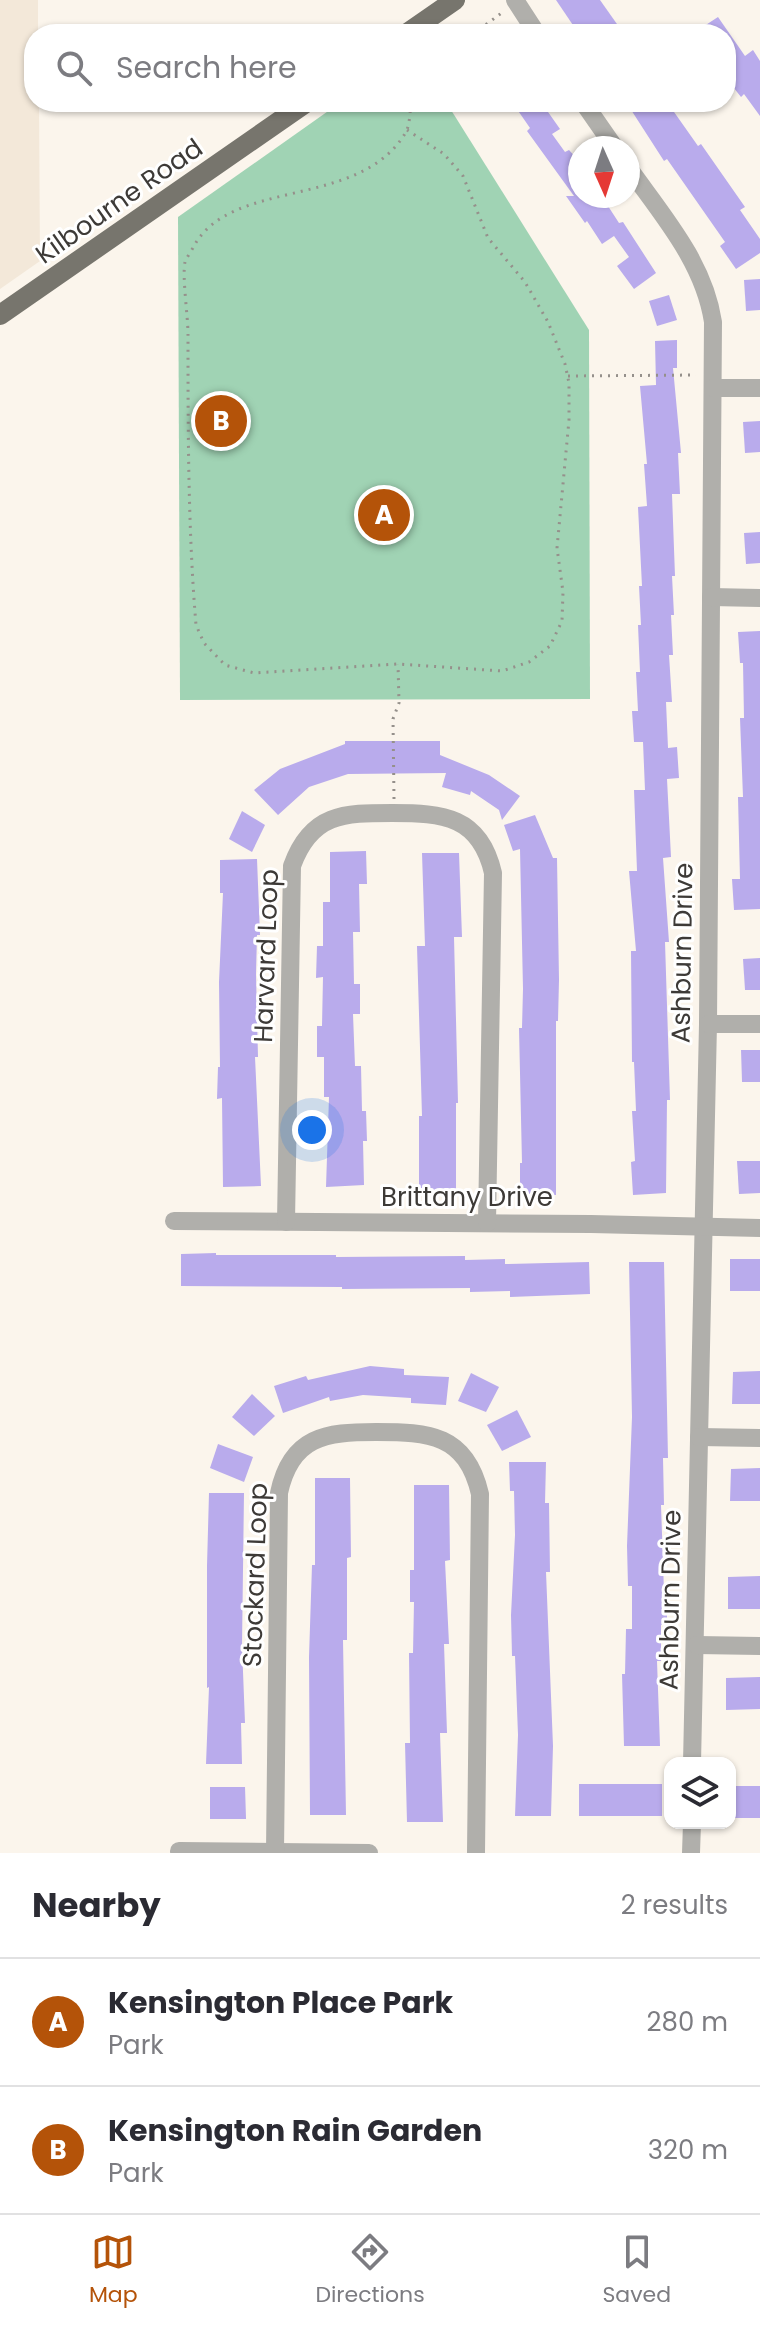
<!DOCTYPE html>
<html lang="en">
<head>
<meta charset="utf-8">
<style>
  body { margin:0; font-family:Poppins,sans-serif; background:#f2f2f3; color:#2b2b33 }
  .controls { position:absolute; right:24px; bottom:24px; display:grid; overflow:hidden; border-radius:16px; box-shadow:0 2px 6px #0004 }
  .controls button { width:72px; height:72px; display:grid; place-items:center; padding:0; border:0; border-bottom:2px solid #e1e1e2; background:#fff; color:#2b2b33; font:40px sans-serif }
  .compass { position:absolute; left:568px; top:136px; width:72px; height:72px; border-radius:50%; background:#fff; box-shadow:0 2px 6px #0004; rotate:177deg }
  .you { position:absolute; left:312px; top:1130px; width:28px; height:28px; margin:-20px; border:6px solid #fff; border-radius:50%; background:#1a73e8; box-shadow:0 0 0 12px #1a73e833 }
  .badge { display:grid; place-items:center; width:52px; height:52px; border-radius:50%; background:#b45309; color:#fff; font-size:26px; font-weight:700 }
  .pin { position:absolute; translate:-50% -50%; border:4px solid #fff; box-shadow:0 2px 8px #0006 }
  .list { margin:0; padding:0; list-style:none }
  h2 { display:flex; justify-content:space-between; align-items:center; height:104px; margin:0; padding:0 32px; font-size:34px }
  h2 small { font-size:26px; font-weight:400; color:#7c7c81 }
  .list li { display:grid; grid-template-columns:52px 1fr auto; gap:24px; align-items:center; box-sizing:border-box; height:128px; padding:0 32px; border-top:2px solid #e1e1e2 }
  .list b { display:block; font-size:30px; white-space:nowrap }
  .list p { margin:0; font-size:26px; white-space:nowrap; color:#7c7c81 }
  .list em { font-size:26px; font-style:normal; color:#7c7c81 }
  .icon { flex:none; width:44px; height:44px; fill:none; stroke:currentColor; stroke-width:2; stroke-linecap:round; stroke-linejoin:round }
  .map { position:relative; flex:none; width:760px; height:1853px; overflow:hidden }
  .search { position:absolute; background:#fff; box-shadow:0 2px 6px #0004; left:24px; right:24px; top:24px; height:88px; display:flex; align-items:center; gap:20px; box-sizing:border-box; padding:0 28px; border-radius:32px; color:#7c7c81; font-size:30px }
  .sheet { height:360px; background:#fff }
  nav { display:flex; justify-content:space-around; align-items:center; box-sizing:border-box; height:112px; border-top:2px solid #e1e1e2; background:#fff; font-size:22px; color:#7c7c81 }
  nav a { display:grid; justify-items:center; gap:4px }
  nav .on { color:#b45309 }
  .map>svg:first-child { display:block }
</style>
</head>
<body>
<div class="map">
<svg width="760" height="1853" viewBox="0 0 760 1853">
  <rect width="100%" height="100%" fill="#fbf5ec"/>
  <!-- built -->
  <polygon fill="#f3e8d9" points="0,0 38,0 38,34 34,34 34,102 39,102 40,261 0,289"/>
  <!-- green -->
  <polygon fill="#a0d3b4" points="341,102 446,102 589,330 590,699 180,700 178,217"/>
  <!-- building -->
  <g fill="#b9abec">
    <polygon points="556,0 600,0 624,34 579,34"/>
    <polygon points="718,17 745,56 753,50 760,61 760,116 744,94 741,97 726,78 726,34 692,34"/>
    <polygon points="512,102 541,102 560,129 552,134 565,152 569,150 580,162 580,196 604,196 610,205 608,206 619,223 623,222 656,273 634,289 617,266 629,257 614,236 602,244 587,221 585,223 566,196 574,196 527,131 530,128"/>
    <polygon points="626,102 667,102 698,146 701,144 745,207 740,210 760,239 760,253 736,269 720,246 725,242 667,159 664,161"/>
    <polygon points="760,279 760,310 746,311 744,280"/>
    <polygon points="669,295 677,320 657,326 649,301"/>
    <polygon points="677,340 677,368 673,368 681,453 678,453 680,494 672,494 675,576 672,576 674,615 671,615 673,655 669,655 672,702 666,702 668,748 677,747 679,778 667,779 671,857 663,858 669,942 665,942 670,1100 667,1100 666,1193 633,1195 631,1162 635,1161 632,1111 636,1111 634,1062 632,1062 631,951 636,951 629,871 637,871 634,790 645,790 643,742 634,742 632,711 638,711 636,672 640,672 638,625 641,625 639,586 642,586 638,507 647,506 644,464 647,464 640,386 656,385 655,341"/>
    <polygon points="760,421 760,452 745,453 743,422"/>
    <polygon points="760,532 760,563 746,564 744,533"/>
    <polygon points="760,631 760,909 734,910 732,879 740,879 738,797 743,797 740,718 744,718 743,663 740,663 738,632"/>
    <polygon points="345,741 440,741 440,755 489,775 520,796 502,820 499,810 471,791 470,795 442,787 446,773 348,774 309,787 278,815 254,790 280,769 345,744"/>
    <polygon points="242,811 265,825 252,852 229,839"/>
    <polygon points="535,815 553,858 557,858 559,980 558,1021 556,1021 556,1195 520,1196 520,1163 522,1163 519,1028 522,1028 523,989 520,849 513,851 504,825"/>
    <polygon points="366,851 367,884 359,884 360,932 353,932 354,984 360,984 360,1014 353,1014 355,1066 361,1066 362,1111 366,1111 367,1141 363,1141 364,1185 326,1187 329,1097 324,1097 324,1057 317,1057 317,1026 322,1026 323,977 316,978 317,946 323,946 323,902 330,902 330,852"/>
    <polygon points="422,853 459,853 462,937 454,937 458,1103 456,1103 456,1189 419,1191 419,1116 422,1116 417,946 425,946"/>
    <polygon points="257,859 260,935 257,935 256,974 258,1057 255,1057 261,1186 223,1187 222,1098 217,1099 218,1067 220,1067 219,982 223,893 220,893 220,860"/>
    <polygon points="760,958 760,990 745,990 743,959"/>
    <polygon points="741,1050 760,1050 760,1082 742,1082"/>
    <polygon points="737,1161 760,1161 760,1193 739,1194"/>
    <polygon points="216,1253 216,1255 336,1255 336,1257 465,1256 465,1260 505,1259 505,1264 589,1262 590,1294 510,1297 510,1291 470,1292 470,1288 342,1289 342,1287 181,1286 181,1254"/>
    <rect x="730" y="1259" width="30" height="32"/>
    <polygon points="629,1262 664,1262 668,1458 663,1458 664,1505 661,1505 664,1592 667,1592 667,1624 661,1625 661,1661 657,1661 660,1746 624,1746 622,1674 625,1674 626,1629 632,1629 632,1586 628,1586 627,1546 632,1417"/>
    <polygon points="370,1366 404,1369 404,1375 449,1377 446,1405 411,1403 411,1398 363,1395 330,1401 329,1397 283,1413 274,1386 306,1376 308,1380"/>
    <polygon points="760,1371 760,1404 732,1404 733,1372"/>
    <polygon points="471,1373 499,1387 486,1412 458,1401"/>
    <polygon points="252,1394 275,1416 254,1436 232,1417"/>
    <polygon points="517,1410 531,1437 502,1451 487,1425"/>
    <polygon points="218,1444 253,1457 244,1482 210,1468"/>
    <polygon points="509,1462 546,1462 545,1503 549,1503 550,1572 546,1572 553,1746 551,1816 515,1816 518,1735 515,1656 512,1656 511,1615 515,1535 514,1491 510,1491"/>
    <polygon points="760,1468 760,1501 730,1501 731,1469"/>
    <polygon points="315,1478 350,1478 351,1557 347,1558 347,1640 343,1640 346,1815 310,1815 309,1657 312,1565 315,1565"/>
    <polygon points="414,1485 449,1485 450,1560 445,1561 449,1644 444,1644 447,1733 440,1733 443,1822 407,1822 405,1743 410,1743 409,1653 413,1653 414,1602 410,1602 410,1570 414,1570"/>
    <polygon points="209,1493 244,1493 242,1646 245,1723 241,1723 242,1764 206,1764 209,1687 207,1688 207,1566"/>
    <polygon points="760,1576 760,1609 728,1609 728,1577"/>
    <polygon points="760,1677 760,1709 726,1710 726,1678"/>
    <rect x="579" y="1784" width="83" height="32"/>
    <rect x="730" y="1786" width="30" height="32"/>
    <polygon points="210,1787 245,1787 246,1819 210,1819"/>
  </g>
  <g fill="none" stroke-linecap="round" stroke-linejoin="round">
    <!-- path -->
    <g stroke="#95908b" stroke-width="3" stroke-dasharray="2 6" stroke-linecap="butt">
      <polyline points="473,34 503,12"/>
      <path d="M407,130L444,154L463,176L488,238L525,282L548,322L565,364L569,383V420L557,548L563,592L562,621L550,646L529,662L502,671L398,664L254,673L225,665L204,643L196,625C188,529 188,431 188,334C188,317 182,276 185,262C187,257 192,250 194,246C232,177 360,210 406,132C410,124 410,111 411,102"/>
      <polyline points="568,376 696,375"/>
      <polyline points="394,799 393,719 399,703 398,664"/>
    </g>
    <!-- minor -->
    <g stroke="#b0afab" stroke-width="18">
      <polyline points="515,0 537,34"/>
      <polyline points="583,102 615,148"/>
      <path d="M628,167C662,215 704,262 713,322L708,1024L692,1763"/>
      <polyline points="713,388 760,388"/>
      <polyline points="711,597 760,598"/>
      <polyline points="708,1024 760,1024"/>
      <polyline points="174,1221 591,1224 760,1228"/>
      <path d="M286,1222L292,866C311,813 344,813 392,813C443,813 480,816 493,873L487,1223"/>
      <polyline points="699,1437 760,1438"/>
      <polyline points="697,1645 760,1646"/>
      <polyline points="179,1851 369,1853"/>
      <path d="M275,1852L279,1493C291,1436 326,1432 376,1432C429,1432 466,1434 480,1494L476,1853"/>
      <polyline points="691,1853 692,1823"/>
    </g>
    <!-- major -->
    <g stroke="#77756d" stroke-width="20">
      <polyline points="406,34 455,0"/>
      <polyline points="0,315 307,102"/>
    </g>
  </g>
  <g text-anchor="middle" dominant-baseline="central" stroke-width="6" stroke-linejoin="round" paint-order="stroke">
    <!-- street labels -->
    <g font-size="26" fill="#3d3a37" stroke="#fff">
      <text transform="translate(119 201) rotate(-35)">Kilbourne Road</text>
      <text transform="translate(682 953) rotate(-89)">Ashburn Drive</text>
      <text transform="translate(266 956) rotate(-88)">Harvard Loop</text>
      <text x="467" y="1197">Brittany Drive</text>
      <text transform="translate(255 1575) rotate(-88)">Stockard Loop</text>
      <text transform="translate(670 1600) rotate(-89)">Ashburn Drive</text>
    </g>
  </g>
</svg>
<div class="controls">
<button><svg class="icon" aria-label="layers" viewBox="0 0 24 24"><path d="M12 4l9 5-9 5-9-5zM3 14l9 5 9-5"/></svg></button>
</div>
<svg class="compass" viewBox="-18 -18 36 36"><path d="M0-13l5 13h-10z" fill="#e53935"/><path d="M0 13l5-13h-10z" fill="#7c7c81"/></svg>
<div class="you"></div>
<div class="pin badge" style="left:384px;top:515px">A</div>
<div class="pin badge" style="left:221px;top:421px">B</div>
<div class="search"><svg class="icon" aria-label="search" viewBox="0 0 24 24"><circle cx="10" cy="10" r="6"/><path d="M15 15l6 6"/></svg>Search here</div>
</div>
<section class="sheet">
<h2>Nearby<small>2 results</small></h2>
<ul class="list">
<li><span class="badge">A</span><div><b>Kensington Place Park</b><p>Park</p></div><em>280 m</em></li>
<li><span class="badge">B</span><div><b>Kensington Rain Garden</b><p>Park</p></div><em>320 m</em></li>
</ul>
</section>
<nav>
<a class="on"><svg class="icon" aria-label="map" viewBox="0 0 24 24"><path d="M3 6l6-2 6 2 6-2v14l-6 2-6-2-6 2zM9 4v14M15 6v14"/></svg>Map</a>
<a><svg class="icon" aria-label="directions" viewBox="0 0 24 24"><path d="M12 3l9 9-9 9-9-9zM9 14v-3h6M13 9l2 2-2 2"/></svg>Directions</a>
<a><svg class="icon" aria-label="saved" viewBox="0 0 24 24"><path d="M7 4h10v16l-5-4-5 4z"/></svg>Saved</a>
</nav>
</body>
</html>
